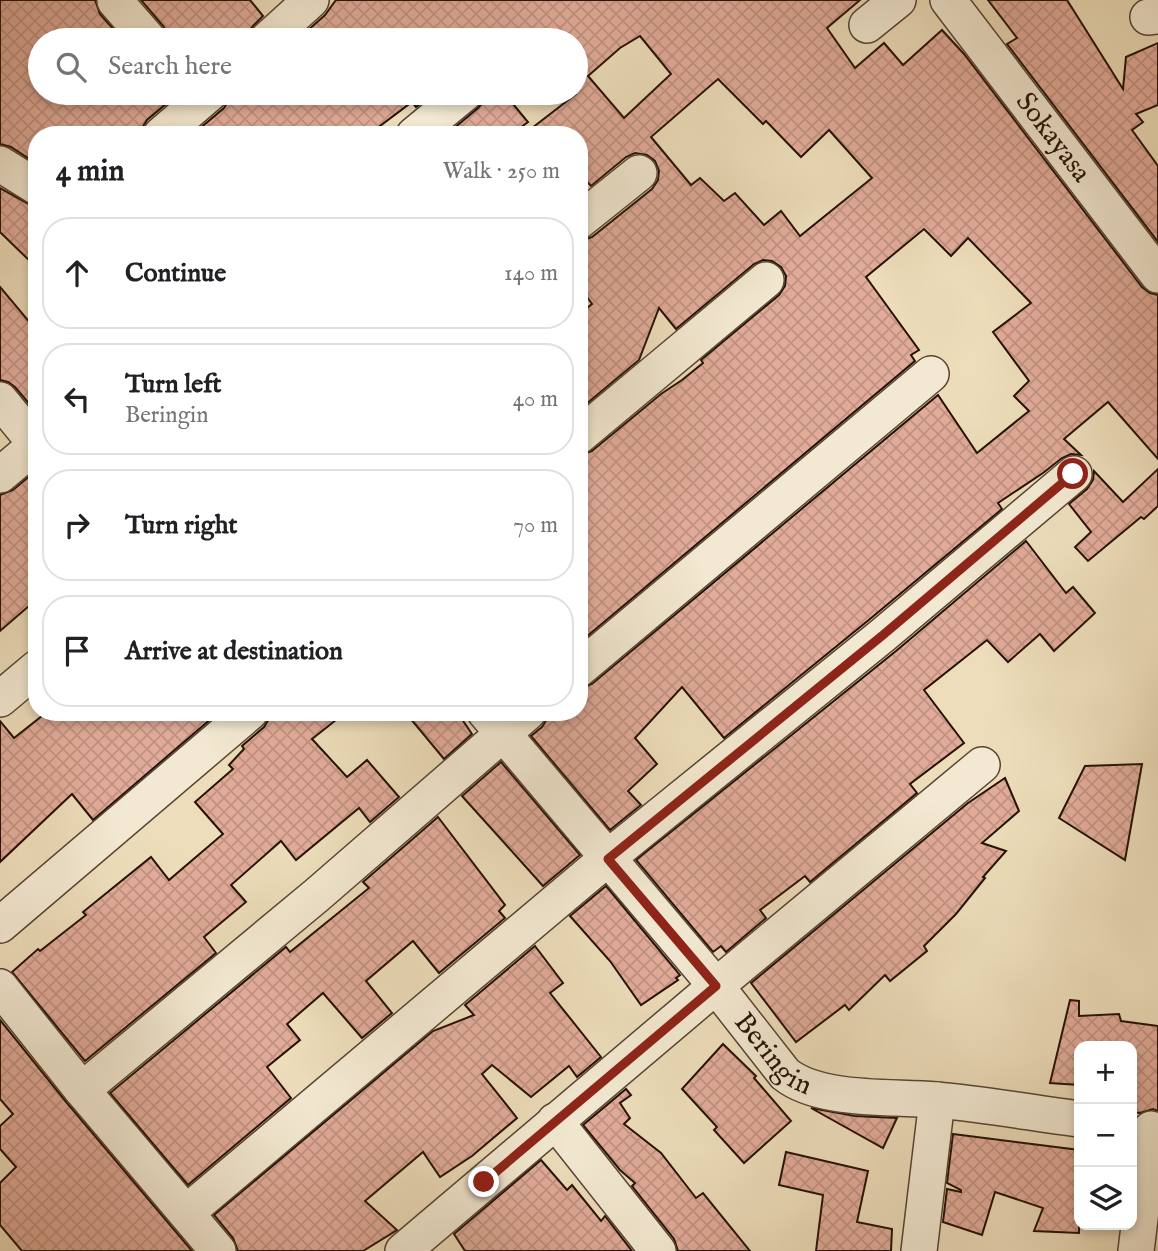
<!DOCTYPE html>
<html lang="en">
<head>
<meta charset="utf-8">
<style>
  body { margin:0; font-family:"IM FELL English",serif; background:#f2f2f2; color:#202124 }
  .controls { position:absolute; right:21px; bottom:21px; display:grid; overflow:hidden; border-radius:14px; box-shadow:0 4px 10px #0003 }
  .controls button { width:63px; height:63px; display:grid; place-items:center; padding:0; border:0; border-bottom:2px solid #e0e0e0; background:#fff; color:#202124; font:35px sans-serif }
  .stop { position:absolute; width:21px; height:21px; margin:-16px; border:5px solid #8f2418; border-radius:50%; background:#fff }
  .stop.end { background:#8f2418; border-color:#fff; box-shadow:0 2px 7px #0008 }
  .list { margin:0; padding:0; list-style:none }
  h2 { display:flex; justify-content:space-between; align-items:center; height:91px; margin:0; padding:0 28px; font-size:30px }
  h2 small { font-size:23px; font-weight:400; color:#757577 }
  .list li { display:grid; grid-template-columns:46px 1fr auto; gap:21px; align-items:center; box-sizing:border-box; height:112px; margin:0 14px 14px; padding:0 14px; border:2px solid #e0e0e0; border-radius:28px }
  .list b { display:block; font-size:26px; white-space:nowrap }
  .list p { margin:0; font-size:23px; white-space:nowrap; color:#757577 }
  .list em { font-size:23px; font-style:normal; color:#757577 }
  .icon { flex:none; width:38px; height:38px; fill:none; stroke:currentColor; stroke-width:2; stroke-linecap:round; stroke-linejoin:round }
  .map { position:relative; flex:none; width:1158px; height:1251px; overflow:hidden }
  .search { position:absolute; background:#fff; box-shadow:0 4px 10px #0003; left:28px; top:28px; width:560px; height:77px; display:flex; align-items:center; gap:18px; box-sizing:border-box; padding:0 24px; border-radius:38px; color:#757577; font-size:26px }
  .panel { position:absolute; background:#fff; box-shadow:0 4px 10px #0003; left:28px; top:126px; width:560px; height:595px; border-radius:28px }
  .map>svg:first-child { display:block }
</style>
</head>
<body>
<div class="map">
<svg width="1158" height="1251" viewBox="0 0 1158 1251">
  <defs>
    <pattern id="building-cross-hatch" width="8" height="8" patternUnits="userSpaceOnUse" patternTransform="scale(1.75)"><rect width="8" height="8" fill="#e1ab99"/><path d="M0 0l8 8M0 8l8-8" fill="none" stroke="#c19282"/></pattern>
  </defs>
  <rect width="100%" height="100%" fill="#edddba"/>
  <filter id="stains"><feTurbulence type="fractalNoise" baseFrequency=".00286" numOctaves="4"/><feColorMatrix values="0 0 0 0 .2 0 0 0 0 .09 0 0 0 0 .02 0 0 0 .5 -.17"/></filter>
  <radialGradient id="worn" r=".72"><stop offset=".6" stop-color="#630" stop-opacity="0"/><stop offset="1" stop-color="#630" stop-opacity=".3"/></radialGradient>
  <!-- building -->
  <g fill="url(#building-cross-hatch)" stroke="#251107" stroke-width="2" fill-rule="evenodd">
    <polygon points="0,0 95,0 100,14 123,40 40,40 40,93 179,93 147,120 142,128 141,135 37,135 37,155 31,160 11,147 0,144"/>
    <polygon points="141,0 250,0 263,16 253,26 248,33 247,40 169,40 164,27"/>
    <path d="M336,0H860L827,28L855,68L884,43L903,65L942,30L964,54L1142,287L1150,293L1158,295V459L1108,402L1064,439L1081,455L1071,454L1062,458L1043,473L998,503L1002,509L870,619L724,738L682,687L635,738L657,764L628,791L641,805L610,830L531,736L542,727L547,719L548,712H579V689L592,684L938,395L977,453L1029,411L1014,396L1029,381L993,332L1031,303L968,238L951,256L924,229L866,277L919,350L911,355L915,361L579,643V456L592,451L661,394L682,380L703,363L701,360L779,295L785,286L786,276L781,267L772,261L763,260L754,264L676,329L659,308L639,360L579,410V314L592,304L579,286V241L592,237L652,189L658,180L659,171L655,161L647,155L635,153L626,157L591,186L579,173V135H523L576,94V40H297L325,15ZM640,36L671,74L624,118L588,76L620,48ZM718,79L763,124L766,121L801,157L829,130L872,178L800,236L781,211L764,225L735,193L724,201L700,178L691,185L651,137Z"/>
    <polygon points="988,0 1067,0 1123,89 1126,57 1158,43 1158,105 1136,114 1143,122 1132,130 1158,166 1158,242 1007,44 1017,38"/>
    <polygon points="230,93 434,93 416,107 412,102 368,135 192,135 224,108 229,100"/>
    <polygon points="485,93 504,93 528,122 510,135 446,135 478,108 484,101"/>
    <polygon points="0,188 32,206 37,213 37,268 0,232"/>
    <polygon points="0,287 37,331 37,413 15,387 8,382 0,380"/>
    <polygon points="1158,469 1158,506 1144,519 1141,517 1088,561 1075,547 1091,532 1069,504 1087,489 1093,480 1094,471 1123,502"/>
    <polygon points="37,470 37,599 0,631 0,495 13,490"/>
    <polygon points="1026,541 1066,593 1073,587 1095,613 1054,651 1040,634 1008,662 987,640 924,690 964,743 910,784 917,793 810,882 805,876 760,910 766,918 726,952 721,946 713,952 636,860 896,651"/>
    <polygon points="47,712 219,712 93,820 72,794 0,862 0,721 14,738"/>
    <polygon points="270,712 346,712 312,739 347,777 367,760 399,797 370,822 359,808 296,860 281,841 231,885 246,902 204,937 216,953 85,1061 12,972 38,949 40,951 86,915 83,912 151,857 169,880 223,834 195,802 233,769 229,765 244,749 242,746 264,727 269,719"/>
    <polygon points="405,712 457,712 472,734 444,759"/>
    <polygon points="501,762 580,855 543,886 462,796"/>
    <polygon points="1142,764 1125,860 1059,818 1085,766"/>
    <polygon points="1005,778 1019,811 982,843 1006,851 983,877 985,878 956,914 924,946 927,951 890,981 885,975 849,1010 845,1005 796,1042 751,983 968,803"/>
    <polygon points="438,817 505,905 499,911 505,918 439,973 413,941 366,981 392,1013 362,1038 323,993 287,1024 300,1040 267,1067 291,1098 188,1185 110,1093 286,947 290,952 369,888 363,882"/>
    <polygon points="606,886 680,975 676,978 678,980 641,1005 610,961 570,916"/>
    <polygon points="535,946 563,983 550,993 601,1057 577,1077 569,1066 531,1097 492,1065 482,1074 517,1118 472,1156 440,1177 423,1152 365,1201 397,1230 363,1251 238,1251 233,1238 214,1215 433,1031 474,1015 465,1005"/>
    <polygon points="1070,1000 1079,1001 1079,1016 1119,1014 1121,1021 1158,1026 1158,1111 1153,1109 1140,1113 1132,1112 1132,1046 1079,1046 1079,1085 1050,1083"/>
    <polygon points="0,1020 67,1103 192,1251 22,1251 0,1225 0,1183 16,1167 0,1149 0,1126 13,1114 0,1099"/>
    <polygon points="723,1044 756,1076 754,1078 791,1121 744,1163 714,1130 717,1127 682,1089"/>
    <polygon points="626,1089 631,1095 620,1103 630,1118 624,1124 661,1153 696,1198 703,1193 750,1251 678,1251 674,1239 632,1186 635,1183 620,1170 583,1125"/>
    <polygon points="811,1108 855,1116 897,1118 883,1148"/>
    <polygon points="953,1134 1079,1150 1079,1233 1034,1231 1043,1208 995,1192 982,1235 943,1222 947,1189 961,1192 961,1190 947,1183"/>
    <polygon points="786,1152 868,1171 857,1222 892,1229 891,1251 816,1251 823,1195 779,1185"/>
    <polygon points="541,1160 567,1190 572,1185 601,1221 605,1216 632,1251 465,1251 454,1234"/>
  </g>
  <g fill="none" stroke-linecap="round" stroke-linejoin="round">
    <!-- minor casing -->
    <g stroke="#574434" stroke-width="38">
      <g id="minor">
        <path id="s1" d="M948,0L1158,275"/>
        <polyline points="115,1 149,40"/>
        <polyline points="1148,17 1158,16"/>
        <polyline points="867,25 898,0"/>
        <polyline points="267,40 311,0"/>
        <polyline points="161,135 210,93"/>
        <polyline points="414,135 465,93"/>
        <polyline points="0,164 37,187"/>
        <polyline points="579,221 639,173"/>
        <polyline points="0,400 36,444"/>
        <polyline points="579,436 766,280"/>
        <polyline points="0,475 37,444"/>
        <polyline points="579,669 931,374"/>
        <polyline points="0,699 37,668"/>
        <path id="s2" d="M485,712L716,986L785,1074C820,1102 892,1096 936,1100C984,1104 1032,1113 1079,1119"/>
        <polyline points="0,925 250,712"/>
        <polyline points="0,987 82,1090 218,1251"/>
        <polyline points="82,1090 317,895 528,712"/>
        <polyline points="555,1121 658,1251"/>
        <polyline points="186,1213 621,847 883,635 1074,474"/>
        <polyline points="403,1251 716,986 982,765"/>
        <polyline points="919,1251 937,1100"/>
        <polyline points="1136,1251 1151,1129"/>
      </g>
    </g>
    <!-- minor -->
    <use href="#minor" stroke="#f3e9d2" stroke-width="35"/>
  </g>
  <g fill="none" stroke-linecap="round" stroke-linejoin="round">
    <!-- route -->
    <polyline stroke="#8f2418" stroke-width="9" points="484,1182 716,986 608,859 883,635 1073,474"/>
  </g>
  <g text-anchor="middle" dominant-baseline="central" stroke-width="5" stroke-linejoin="round" paint-order="stroke">
    <!-- street labels -->
    <g font-size="28" fill="#251107" stroke="#f3e9d2">
      <text stroke="none"><textPath href="#s1" startOffset="173">Sokayasa</textPath></text>
      <text stroke="none"><textPath href="#s2" startOffset="448">Beringin</textPath></text>
    </g>
  </g>
  <rect width="100%" height="100%" filter="url(#stains)"/>
  <rect width="100%" height="100%" fill="url(#worn)"/>
</svg>
<div class="controls">
<button>+</button>
<button>−</button>
<button><svg class="icon" aria-label="layers" viewBox="0 0 24 24"><path d="M12 4l9 5-9 5-9-5zM3 14l9 5 9-5"/></svg></button>
</div>
<div class="stop" style="left:1073px;top:474px"></div>
<div class="stop end" style="left:484px;top:1182px"></div>
<div class="search"><svg class="icon" aria-label="search" viewBox="0 0 24 24"><circle cx="10" cy="10" r="6"/><path d="M15 15l6 6"/></svg>Search here</div>
<section class="panel">
<h2>4 min<small>Walk · 250 m</small></h2>
<ul class="list">
<li><svg class="icon" aria-label="ahead" viewBox="0 0 24 24"><path d="M12 20V5M6 11l6-6 6 6"/></svg><div><b>Continue</b></div><em>140 m</em></li>
<li><svg class="icon" aria-label="left" viewBox="0 0 24 24"><path d="M17 20v-9H6M10 6l-5 5 5 5"/></svg><div><b>Turn left</b><p>Beringin</p></div><em>40 m</em></li>
<li><svg class="icon" aria-label="right" viewBox="0 0 24 24"><path d="M7 20v-9h11M14 6l5 5-5 5"/></svg><div><b>Turn right</b></div><em>70 m</em></li>
<li><svg class="icon" aria-label="arrive" viewBox="0 0 24 24"><path d="M6 21V4h12l-3 4 3 4H6"/></svg><div><b>Arrive at destination</b></div></li>
</ul>
</section>
</div>
</body>
</html>
